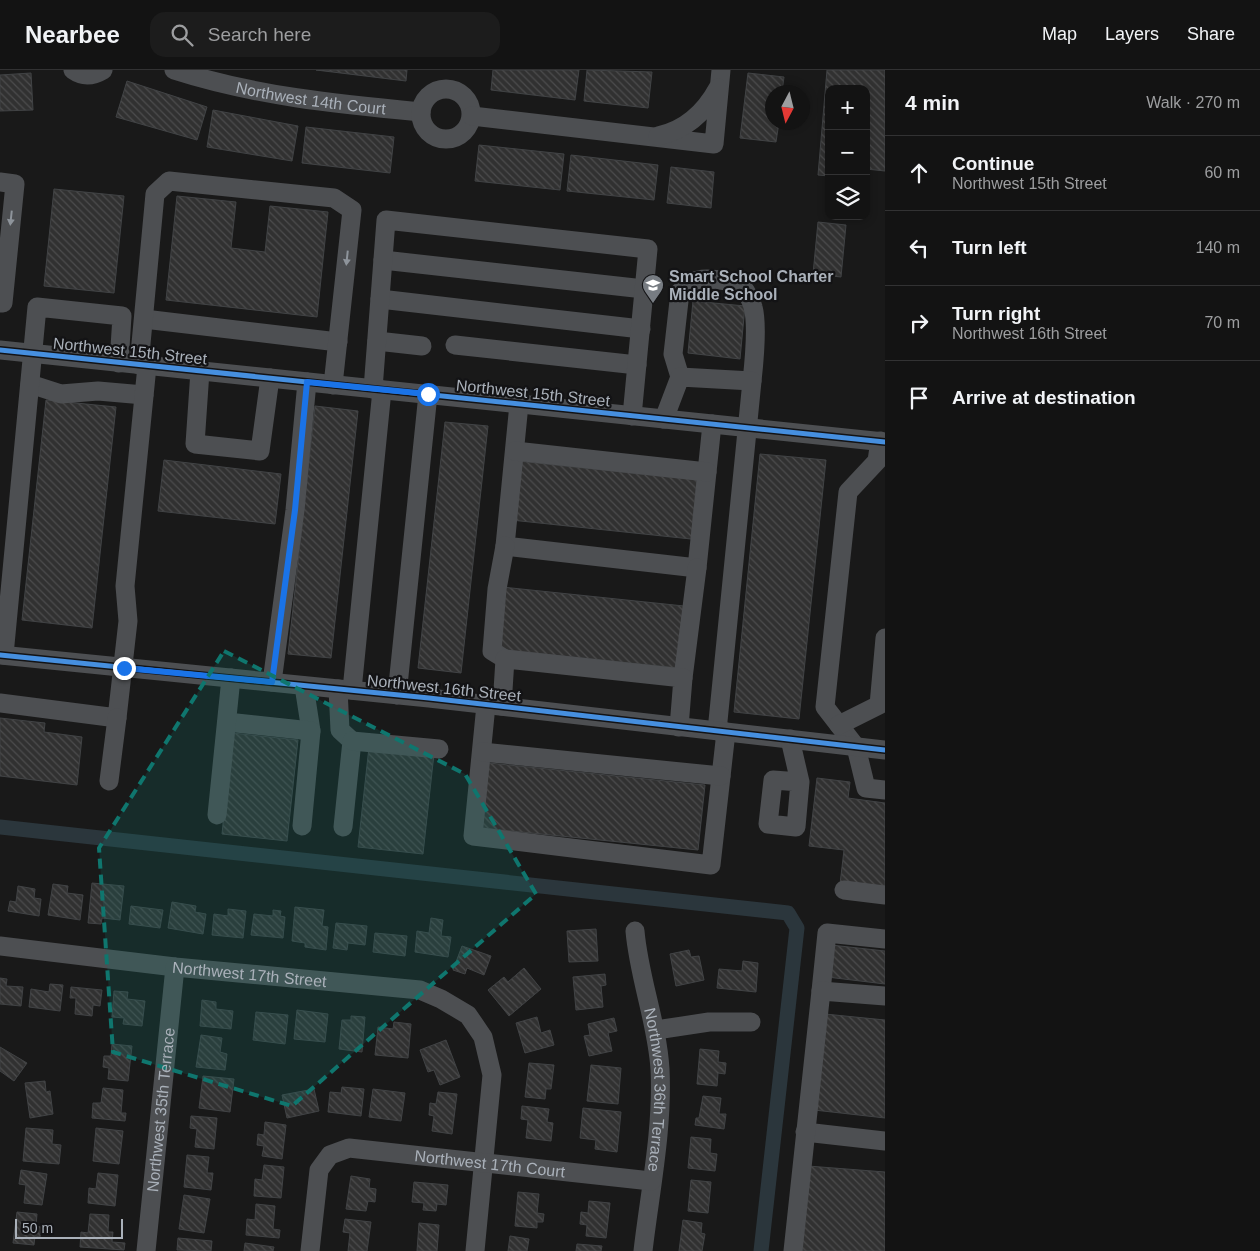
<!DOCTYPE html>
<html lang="en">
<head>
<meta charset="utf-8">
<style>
  body { margin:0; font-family:Helvetica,sans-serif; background:#1c1c1c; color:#f1f3f6 }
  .controls { position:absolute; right:15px; top:15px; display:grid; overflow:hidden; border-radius:10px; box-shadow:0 2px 8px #0003 }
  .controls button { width:45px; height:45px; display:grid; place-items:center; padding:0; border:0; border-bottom:1px solid #323233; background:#131313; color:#f1f3f6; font:25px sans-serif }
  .compass { position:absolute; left:765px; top:15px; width:45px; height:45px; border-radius:50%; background:#131313; box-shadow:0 2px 8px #0003; rotate:187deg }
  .scale { position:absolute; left:15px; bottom:12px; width:108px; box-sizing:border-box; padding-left:5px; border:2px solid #aab1ba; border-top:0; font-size:14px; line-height:18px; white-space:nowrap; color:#aab1ba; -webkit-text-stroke:4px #131315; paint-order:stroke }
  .stop { position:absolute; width:15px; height:15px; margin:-11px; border:4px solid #1a73e8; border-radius:50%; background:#fff }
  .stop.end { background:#1a73e8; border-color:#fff; box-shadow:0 1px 5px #0008 }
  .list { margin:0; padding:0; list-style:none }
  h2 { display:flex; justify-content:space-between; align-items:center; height:65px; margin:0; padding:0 20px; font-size:21px }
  h2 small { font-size:16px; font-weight:400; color:#9d9ea0 }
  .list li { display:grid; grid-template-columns:32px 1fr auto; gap:15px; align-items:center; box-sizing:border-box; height:75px; padding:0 20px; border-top:1px solid #323233 }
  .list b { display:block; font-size:19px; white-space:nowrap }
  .list p { margin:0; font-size:16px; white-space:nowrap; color:#9d9ea0 }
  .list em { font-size:16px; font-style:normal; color:#9d9ea0 }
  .icon { flex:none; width:28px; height:28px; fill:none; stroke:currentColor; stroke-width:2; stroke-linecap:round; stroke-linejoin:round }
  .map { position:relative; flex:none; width:885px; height:1181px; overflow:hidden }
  header { display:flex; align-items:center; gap:30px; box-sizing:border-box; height:70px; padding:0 25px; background:#131313; border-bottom:1px solid #323233 }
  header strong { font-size:24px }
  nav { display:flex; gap:28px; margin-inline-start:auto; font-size:18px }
  .search { width:350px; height:45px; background:#1c1c1c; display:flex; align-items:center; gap:12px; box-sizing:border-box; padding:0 18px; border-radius:15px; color:#9d9ea0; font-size:19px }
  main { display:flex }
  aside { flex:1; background:#131313 }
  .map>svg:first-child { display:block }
</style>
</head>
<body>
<header>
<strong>Nearbee</strong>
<div class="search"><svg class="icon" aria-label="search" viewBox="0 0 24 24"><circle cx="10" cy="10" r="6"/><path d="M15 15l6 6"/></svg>Search here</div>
<nav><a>Map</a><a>Layers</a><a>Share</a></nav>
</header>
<main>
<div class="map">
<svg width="885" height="1181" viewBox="0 0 885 1181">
  <defs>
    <pattern id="building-back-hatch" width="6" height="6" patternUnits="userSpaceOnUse" patternTransform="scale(1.25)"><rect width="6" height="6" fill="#313131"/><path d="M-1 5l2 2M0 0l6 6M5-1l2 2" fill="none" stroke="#4c4c4d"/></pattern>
  </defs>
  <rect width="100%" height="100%" fill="#191919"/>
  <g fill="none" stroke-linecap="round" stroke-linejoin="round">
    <!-- canal -->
    <polyline stroke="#2b363c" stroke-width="15" points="0,757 788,843 797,858 761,1181"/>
  </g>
  <!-- building -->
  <g fill="url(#building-back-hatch)" stroke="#414345">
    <polygon points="316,0 407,0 406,11"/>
    <polygon points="493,0 579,0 575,30 491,20"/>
    <polygon points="587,0 652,2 648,38 584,31"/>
    <polygon points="827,0 885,0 885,101 866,99 866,19 829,19 829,106 818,105"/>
    <polygon points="31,3 33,40 0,41 0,5"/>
    <polygon points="748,3 784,7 782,22 772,22 772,52 779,52 776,72 740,68"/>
    <polygon points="127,11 207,37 197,70 116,47"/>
    <polygon points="213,40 298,56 292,91 207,77"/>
    <polygon points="306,57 394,67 390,103 302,93"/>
    <polygon points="479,75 564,84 560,120 475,111"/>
    <polygon points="571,85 658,95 654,130 567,121"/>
    <polygon points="671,97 714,102 711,138 667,133"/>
    <polygon points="54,119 124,126 114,223 44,216"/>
    <polygon points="177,126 236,132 231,178 265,182 270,136 328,142 317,247 166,230"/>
    <polygon points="818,152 846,155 841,207 813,204"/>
    <polygon points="693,231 745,236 740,289 688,283"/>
    <polygon points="46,330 116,337 92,558 22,550"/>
    <polygon points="315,336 358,341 331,588 288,584"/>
    <polygon points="445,352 488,356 461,603 418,598"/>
    <polygon points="760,384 826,390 799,649 734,642"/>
    <polygon points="164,390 281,404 275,454 158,441"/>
    <polygon points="518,391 697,410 691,469 511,450"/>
    <polygon points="502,517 684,536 678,598 496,579"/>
    <polygon points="0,648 45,653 44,662 82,667 77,715 0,706"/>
    <polygon points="232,663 298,670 287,771 222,764"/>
    <polygon points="369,677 434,684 423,784 358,777"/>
    <polygon points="489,693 705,715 698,780 482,758"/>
    <polygon points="817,708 850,712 848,728 885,733 885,819 840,814 844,780 809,776"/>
    <polygon points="92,813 124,816 120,850 102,848 101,854 88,853"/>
    <polygon points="53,814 68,816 67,823 83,825 80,850 48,845"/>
    <polygon points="18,816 35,819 34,828 41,829 39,846 8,841 10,831 16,832"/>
    <polygon points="172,832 196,836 195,842 206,844 203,864 168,858"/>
    <polygon points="131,836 163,840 160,858 129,854"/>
    <polygon points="295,837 324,840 322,856 328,857 326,880 305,877 305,873 292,871"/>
    <polygon points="228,839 246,841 243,868 212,865 214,844 228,846"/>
    <polygon points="273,840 281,841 280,846 285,847 283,868 251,865 254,844 273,846"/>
    <polygon points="431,848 443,850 441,866 451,867 448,887 415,882 417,861 429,863"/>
    <polygon points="336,853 367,856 365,875 348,873 347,880 333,878"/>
    <polygon points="596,859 598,891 569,892 567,861"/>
    <polygon points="375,863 407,866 405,886 373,882"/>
    <polygon points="831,875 885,881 885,914 827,907"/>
    <polygon points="462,876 491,886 484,905 467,898 465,904 453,900"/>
    <polygon points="689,880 691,887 699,886 704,910 676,916 670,884"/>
    <polygon points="743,891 758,893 756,922 717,918 719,899 742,901"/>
    <polygon points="524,898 541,919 509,946 488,920 504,907 508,912"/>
    <polygon points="605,904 606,915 601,916 603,937 576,940 573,907"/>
    <polygon points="0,908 7,909 6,916 23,917 21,936 0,934"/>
    <polygon points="50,914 63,915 60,941 29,937 31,919 49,922"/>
    <polygon points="71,917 102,920 100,936 93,935 92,946 75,944 76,928 70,928"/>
    <polygon points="114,921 128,922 127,929 145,931 142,956 123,954 124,948 112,947"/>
    <polygon points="202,930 216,932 216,939 233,941 231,959 200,956"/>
    <polygon points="297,940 328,944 325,972 294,969"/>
    <polygon points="256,942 288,945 285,974 253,970"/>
    <polygon points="825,944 885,950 885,1048 814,1040"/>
    <polygon points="351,946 365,947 362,982 339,979 342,950 351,950"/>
    <polygon points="537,947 541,963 550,960 554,975 525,983 516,953"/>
    <polygon points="614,948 617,961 608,963 612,981 589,986 584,966 590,965 588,954"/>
    <polygon points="394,952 411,954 408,988 375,985 378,957 393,959"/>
    <polygon points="201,965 222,968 220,982 227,984 225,1000 196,997"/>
    <polygon points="446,970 460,1007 440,1015 434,1000 428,1002 420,980"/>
    <polygon points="112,974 132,976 128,1011 108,1009 109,998 103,997 104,986 111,986"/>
    <polygon points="0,977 27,993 14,1011 0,1001"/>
    <polygon points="700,979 719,981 718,992 726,993 725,1004 718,1003 717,1016 697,1014"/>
    <polygon points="529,993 554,995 551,1019 546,1019 545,1029 525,1027"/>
    <polygon points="591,995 621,998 618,1034 587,1031"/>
    <polygon points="203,1006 234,1009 230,1042 199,1038"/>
    <polygon points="45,1011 46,1022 50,1021 53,1044 30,1048 25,1013"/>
    <polygon points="342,1017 364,1019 361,1046 328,1042 330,1022 341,1023"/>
    <polygon points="103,1018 123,1020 121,1043 126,1043 125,1051 92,1048 93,1033 101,1033"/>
    <polygon points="314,1019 319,1041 287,1048 282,1025"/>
    <polygon points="373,1019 405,1023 401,1051 369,1047"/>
    <polygon points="438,1022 457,1024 452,1064 432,1061 434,1046 429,1045 430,1033 436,1034"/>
    <polygon points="703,1026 721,1028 719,1044 726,1044 724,1059 695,1055 696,1048 699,1048"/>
    <polygon points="522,1036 549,1039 547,1052 553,1053 551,1071 526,1068 528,1050 521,1049"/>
    <polygon points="583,1038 621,1042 617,1082 595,1079 596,1070 580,1068"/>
    <polygon points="191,1046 217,1048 214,1079 195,1077 197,1059 190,1058"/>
    <polygon points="265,1052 286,1055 282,1089 262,1086 264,1076 257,1075 258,1064 264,1065"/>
    <polygon points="26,1058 53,1060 52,1074 61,1075 59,1094 23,1091"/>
    <polygon points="96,1058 123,1061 119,1094 93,1091"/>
    <polygon points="691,1067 711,1069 710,1083 717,1084 715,1101 688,1098"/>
    <polygon points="187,1085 209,1087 207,1103 213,1103 211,1120 184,1117"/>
    <polygon points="264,1095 284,1097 281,1128 254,1126 255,1109 262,1110"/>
    <polygon points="808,1096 885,1102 885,1181 801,1181"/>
    <polygon points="21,1100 47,1104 42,1135 24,1133 26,1115 19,1114"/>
    <polygon points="98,1103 118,1105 115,1136 88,1133 89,1118 96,1119"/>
    <polygon points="351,1106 370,1109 369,1118 376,1119 375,1132 368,1131 366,1141 346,1139"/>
    <polygon points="691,1110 711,1112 708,1143 688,1141"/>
    <polygon points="414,1112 448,1115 446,1135 437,1134 436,1141 423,1140 424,1133 412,1132"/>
    <polygon points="518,1122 539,1124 537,1143 544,1144 543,1152 537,1152 537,1158 515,1156"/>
    <polygon points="184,1125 210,1129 204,1163 179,1159"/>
    <polygon points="589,1131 610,1133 606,1168 586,1166 587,1155 580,1154 581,1142 588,1143"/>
    <polygon points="256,1134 275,1136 273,1159 280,1160 279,1168 246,1165 247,1149 255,1150"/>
    <polygon points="17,1142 37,1144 36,1156 41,1157 40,1167 35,1166 34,1175 13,1173"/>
    <polygon points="90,1144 109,1145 108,1162 113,1162 112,1172 125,1173 124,1180 80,1177 81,1162 88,1163"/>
    <polygon points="345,1149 371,1152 367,1181 348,1181 350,1163 343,1162"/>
    <polygon points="683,1150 702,1153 701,1163 705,1164 702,1181 679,1181"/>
    <polygon points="419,1153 439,1155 437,1181 417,1181"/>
    <polygon points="510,1166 529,1169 527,1181 508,1181"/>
    <polygon points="178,1168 212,1171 211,1181 177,1180"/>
    <polygon points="245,1173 274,1177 273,1181 244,1181"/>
    <polygon points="577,1174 602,1176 601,1181 576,1181"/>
  </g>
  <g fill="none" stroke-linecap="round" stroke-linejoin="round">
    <!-- minor -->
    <g stroke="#4d4f52" stroke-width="19">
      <path d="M73,0C83,7 93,6 103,0"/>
      <path id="s1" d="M174,0C255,26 337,34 421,42"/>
      <circle cx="446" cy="44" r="25"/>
      <polyline points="472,46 714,74 721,0"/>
      <path d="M658,66C686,60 705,42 718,18"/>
      <polyline points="0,112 15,114 3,233 0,233"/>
      <polyline points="383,190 644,219"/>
      <polyline points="380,229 641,259"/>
      <polyline points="144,249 338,272"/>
      <polyline points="377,271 422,276"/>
      <polyline points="455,275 637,295"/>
      <polyline points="0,280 885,372"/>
      <polyline points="139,295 155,124 169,111 334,128 352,140 333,315"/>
      <polyline points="200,301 195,374 260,381 270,308"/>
      <path d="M680,307L673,284L680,222C697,202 716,210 740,213C745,220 751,228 753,237C758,255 754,293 752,311"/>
      <polyline points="30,314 61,324 98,321 144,325"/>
      <polyline points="373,319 386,150 648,179 632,346"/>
      <polyline points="519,334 505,476 697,498 712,354"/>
      <polyline points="664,349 680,307 752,311 717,661"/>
      <polyline points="880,371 877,391 848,422 825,637 856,677 866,718 885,720"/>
      <polyline points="515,381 707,402"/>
      <polyline points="0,585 429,628 885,680"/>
      <polyline points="4,585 37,237 122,246 119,293"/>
      <polyline points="505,589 492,581 497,519 505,476"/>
      <polyline points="683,608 697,498"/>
      <polyline points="272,612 295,440 307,312"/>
      <polyline points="304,616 311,661"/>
      <polyline points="338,619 340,660 352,671 343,757"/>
      <polyline points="352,620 382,320"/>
      <polyline points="397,625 428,324"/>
      <polyline points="0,633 117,648 128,551 125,516 147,296"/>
      <polyline points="486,635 473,766 711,795 726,662"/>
      <polyline points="502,636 505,589 683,608 679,657"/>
      <polyline points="227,652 311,661 302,756"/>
      <polyline points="839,655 879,635 885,568"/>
      <polyline points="790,669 800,712 796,757 768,754 773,710 800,712"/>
      <polyline points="352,671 439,679"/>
      <polyline points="482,682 721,706"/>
      <polyline points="109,711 117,648"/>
      <polyline points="217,745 231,608"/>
      <polyline points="844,820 885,825"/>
      <path id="s2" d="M635,861C639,908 657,952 660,999C663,1059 650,1121 643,1181"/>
      <path id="s3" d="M0,876L175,897L420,920L441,929L468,945L483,967L492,1005L475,1181"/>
      <polyline points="821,921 827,863 885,869"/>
      <polyline points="656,960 709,952 751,952"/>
      <polyline points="805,1062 885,1071"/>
      <path id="s4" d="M146,1181L175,897"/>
      <path id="s5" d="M310,1181L319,1100L330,1085L349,1078L651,1111"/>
      <polyline points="793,1181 821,921 885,926"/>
    </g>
    <!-- cycleway casing -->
    <g stroke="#131315" stroke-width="8">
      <g id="cycleway">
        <polyline points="0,280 885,372"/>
        <polyline points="0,585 429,628 885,680"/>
      </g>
    </g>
    <!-- cycleway -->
    <use href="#cycleway" stroke="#468fdf" stroke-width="5"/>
  </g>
  <!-- one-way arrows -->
  <defs><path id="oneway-solid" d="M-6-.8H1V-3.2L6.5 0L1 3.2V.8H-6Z" transform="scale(1.25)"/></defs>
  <g fill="#8e949b">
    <use href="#oneway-solid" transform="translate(11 148) rotate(96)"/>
    <use href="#oneway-solid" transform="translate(347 188) rotate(96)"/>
  </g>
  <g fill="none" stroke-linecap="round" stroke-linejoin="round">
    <!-- route -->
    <polyline stroke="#1a73e8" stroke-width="6" points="124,598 272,612 295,440 307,312 428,324"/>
  </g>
  <!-- marked area -->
  <path fill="#0f766e" fill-opacity="0.2" stroke="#0f766e" stroke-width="4" stroke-dasharray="10 6" stroke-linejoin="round" d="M224,581L465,704L536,824L292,1036L113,982L99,778Z"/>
  <!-- icons -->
  <defs>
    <g id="school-pin" transform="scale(1.125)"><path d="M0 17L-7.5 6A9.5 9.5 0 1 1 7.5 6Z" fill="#777c82" stroke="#131315"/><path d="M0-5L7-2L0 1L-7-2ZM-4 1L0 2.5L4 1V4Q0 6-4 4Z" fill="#fff"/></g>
  </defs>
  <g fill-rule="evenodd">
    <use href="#school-pin" x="653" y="215"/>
  </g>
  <g text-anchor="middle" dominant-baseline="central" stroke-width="4.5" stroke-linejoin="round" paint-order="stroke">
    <!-- street labels -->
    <g font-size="16" fill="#aab1ba" stroke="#131315">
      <text stroke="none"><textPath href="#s1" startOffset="140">Northwest 14th Court</textPath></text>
      <text transform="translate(130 281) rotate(6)">Northwest 15th Street</text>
      <text transform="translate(533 323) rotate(6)">Northwest 15th Street</text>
      <text transform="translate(444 618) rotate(6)">Northwest 16th Street</text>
      <text stroke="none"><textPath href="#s3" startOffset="251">Northwest 17th Street</textPath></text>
      <text stroke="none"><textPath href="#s2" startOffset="161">Northwest 36th Terrace</textPath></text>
      <text stroke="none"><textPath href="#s4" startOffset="142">Northwest 35th Terrace</textPath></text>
      <text stroke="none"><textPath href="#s5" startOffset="262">Northwest 17th Court</textPath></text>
    </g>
    <!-- poi labels -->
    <g font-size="16" font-weight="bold" fill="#aab1ba" stroke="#131315" text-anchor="start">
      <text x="669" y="206">Smart School Charter<tspan x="669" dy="18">Middle School</tspan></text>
    </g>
  </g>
</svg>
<div class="controls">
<button>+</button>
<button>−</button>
<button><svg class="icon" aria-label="layers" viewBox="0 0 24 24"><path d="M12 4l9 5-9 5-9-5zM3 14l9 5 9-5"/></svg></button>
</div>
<svg class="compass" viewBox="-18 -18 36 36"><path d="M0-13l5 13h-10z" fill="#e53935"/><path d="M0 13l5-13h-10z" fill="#9d9ea0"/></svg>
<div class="scale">50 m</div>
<div class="stop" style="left:428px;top:324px"></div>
<div class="stop end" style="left:124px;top:598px"></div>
</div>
<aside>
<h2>4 min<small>Walk · 270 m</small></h2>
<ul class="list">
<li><svg class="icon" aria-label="ahead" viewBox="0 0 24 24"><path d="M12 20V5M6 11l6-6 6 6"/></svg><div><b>Continue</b><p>Northwest 15th Street</p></div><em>60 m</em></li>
<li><svg class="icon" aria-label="left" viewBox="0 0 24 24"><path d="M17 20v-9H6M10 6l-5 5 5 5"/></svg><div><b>Turn left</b></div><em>140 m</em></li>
<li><svg class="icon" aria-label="right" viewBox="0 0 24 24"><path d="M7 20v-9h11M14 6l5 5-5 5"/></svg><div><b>Turn right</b><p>Northwest 16th Street</p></div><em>70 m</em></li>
<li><svg class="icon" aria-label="arrive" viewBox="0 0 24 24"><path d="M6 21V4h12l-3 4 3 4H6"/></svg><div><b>Arrive at destination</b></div></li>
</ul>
</aside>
</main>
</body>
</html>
